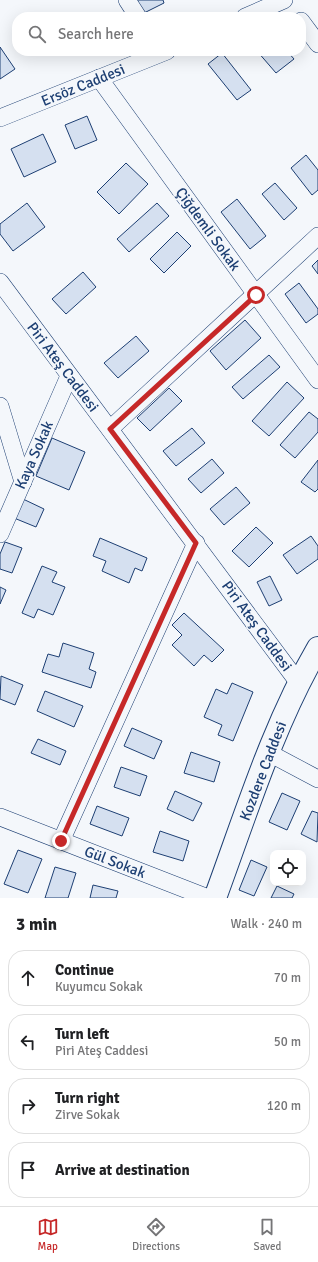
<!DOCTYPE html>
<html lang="en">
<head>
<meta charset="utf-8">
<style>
  body { margin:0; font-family:Signika,sans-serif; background:#f6f6f6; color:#202124 }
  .controls { position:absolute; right:12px; bottom:12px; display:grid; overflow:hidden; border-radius:8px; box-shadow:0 4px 16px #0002 }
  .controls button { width:36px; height:36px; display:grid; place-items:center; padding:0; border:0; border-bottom:1px solid #e0e0e0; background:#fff; color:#202124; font:20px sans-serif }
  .stop { position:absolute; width:12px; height:12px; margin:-9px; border:3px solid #c62828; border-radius:50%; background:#fff }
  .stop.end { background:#c62828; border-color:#fff; box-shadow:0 1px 4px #0008 }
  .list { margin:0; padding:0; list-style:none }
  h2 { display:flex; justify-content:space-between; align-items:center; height:52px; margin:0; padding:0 16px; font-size:17px }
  h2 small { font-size:13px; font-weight:400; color:#757577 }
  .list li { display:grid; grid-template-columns:26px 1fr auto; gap:12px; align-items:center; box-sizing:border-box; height:56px; margin:0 8px 8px; padding:0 8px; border:1px solid #e0e0e0; border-radius:16px }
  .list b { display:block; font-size:15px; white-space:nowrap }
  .list p { margin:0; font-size:13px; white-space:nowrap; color:#757577 }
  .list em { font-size:13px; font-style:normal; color:#757577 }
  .icon { flex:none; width:22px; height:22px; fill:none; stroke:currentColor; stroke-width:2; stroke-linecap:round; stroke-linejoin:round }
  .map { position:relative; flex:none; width:318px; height:898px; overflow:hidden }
  .search { position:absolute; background:#fff; box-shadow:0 4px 16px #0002; left:12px; right:12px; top:12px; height:44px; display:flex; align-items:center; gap:10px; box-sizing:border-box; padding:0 14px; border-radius:16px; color:#757577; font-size:15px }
  .sheet { height:308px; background:#fff }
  nav { display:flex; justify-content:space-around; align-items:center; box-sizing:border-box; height:56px; border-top:1px solid #e0e0e0; background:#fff; font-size:11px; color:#757577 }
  nav a { display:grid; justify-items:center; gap:2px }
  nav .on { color:#c62828 }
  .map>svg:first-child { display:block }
</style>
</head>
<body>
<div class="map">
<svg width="318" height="898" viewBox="0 0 318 898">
  <rect width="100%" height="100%" fill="#f4f7fb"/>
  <!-- building -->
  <g fill="#d5e0f0" stroke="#1d3f73">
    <polygon points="137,0 163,0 164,3 144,13"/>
    <polygon points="0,47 15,69 0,79"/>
    <polygon points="257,51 287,51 294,59 276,73"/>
    <polygon points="222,53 251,90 237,100 208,64"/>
    <polygon points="87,116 97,140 75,149 65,125"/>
    <polygon points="43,134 56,162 24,177 11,149"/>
    <polygon points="306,155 318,170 318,190 312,195 291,168"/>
    <polygon points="126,163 148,184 119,214 97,192"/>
    <polygon points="275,183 297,208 284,220 262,194"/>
    <polygon points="237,199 266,236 250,249 221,212"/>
    <polygon points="27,203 45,227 13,251 0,234 0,224"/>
    <polygon points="157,203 169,216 129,252 117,239"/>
    <polygon points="177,232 191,246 164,273 150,259"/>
    <polygon points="318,260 318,274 312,266"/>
    <polygon points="83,272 96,287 66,314 52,299"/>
    <polygon points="299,283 318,309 318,314 306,323 285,294"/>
    <polygon points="245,320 261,338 226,370 210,351"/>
    <polygon points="136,336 149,351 118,378 104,363"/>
    <polygon points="269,355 280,367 243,399 232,387"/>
    <polygon points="287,382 304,398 269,436 252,421"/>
    <polygon points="169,388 182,401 150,431 137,418"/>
    <polygon points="309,412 318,419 318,432 295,458 280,445"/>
    <polygon points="192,428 205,443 176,466 163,451"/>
    <polygon points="52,438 85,452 69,490 36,476"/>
    <polygon points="212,459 224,473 201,493 188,479"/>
    <polygon points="318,460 318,489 315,492 301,482"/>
    <polygon points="236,487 250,503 224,525 210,509"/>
    <polygon points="23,499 44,509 36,527 14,518"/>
    <polygon points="256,527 273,543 249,567 232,551"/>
    <polygon points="311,536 318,546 318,559 297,574 283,555"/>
    <polygon points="100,538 147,558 142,571 135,568 129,583 102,571 106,561 93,556"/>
    <polygon points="5,542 22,548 12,573 0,569 0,554"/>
    <polygon points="42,566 57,572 52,582 65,587 53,615 38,609 34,618 22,613"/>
    <polygon points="270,576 282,600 269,606 257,582"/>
    <polygon points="0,587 6,590 0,604"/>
    <polygon points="184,613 224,650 212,662 204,655 194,666 172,645 182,635 172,625"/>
    <polygon points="63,643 94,653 89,669 96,672 91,688 42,672 48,654 59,657"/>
    <polygon points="1,676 23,685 15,705 0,699"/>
    <polygon points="232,683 253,692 233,741 218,735 222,725 204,717 216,689 227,694"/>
    <polygon points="45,691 83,706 74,727 37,711"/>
    <polygon points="132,728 162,741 154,759 124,746"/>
    <polygon points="38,739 66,751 60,765 31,753"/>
    <polygon points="191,752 220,762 214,782 184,773"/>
    <polygon points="121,767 147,776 140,796 114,787"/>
    <polygon points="175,791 202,803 193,821 167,809"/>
    <polygon points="282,793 300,801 287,830 269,822"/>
    <polygon points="97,806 129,818 122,836 90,824"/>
    <polygon points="312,811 318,813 317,842 301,834"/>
    <polygon points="160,831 189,841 183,861 153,852"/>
    <polygon points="18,850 42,859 28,893 4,884"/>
    <polygon points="251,860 267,867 254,896 239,890"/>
    <polygon points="55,867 76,873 68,898 45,898"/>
    <polygon points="93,885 118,891 116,898 90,898"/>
    <polygon points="277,886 294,894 292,898 271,898"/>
  </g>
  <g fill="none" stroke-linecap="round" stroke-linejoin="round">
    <!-- street casing -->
    <g stroke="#1d3f73" stroke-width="18">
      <g id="street">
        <polyline points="127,0 138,17"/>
        <polyline points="245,17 284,0"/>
        <polyline points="301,21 318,44"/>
        <polyline points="99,78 318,380"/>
        <polyline points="0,118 167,51"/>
        <polyline points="0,282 298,682"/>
        <polyline points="0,406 23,482"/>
        <polyline points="110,429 318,236"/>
        <polyline points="0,534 69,376"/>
        <polyline points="269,753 318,779"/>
        <polyline points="0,817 208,898"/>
        <polyline points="61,841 196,543"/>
      </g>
    </g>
    <!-- secondary casing -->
    <g stroke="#1d3f73" stroke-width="24">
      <path id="secondary" d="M215,898C246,814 273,725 318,648"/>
    </g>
    <!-- street -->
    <use href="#street" stroke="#f4f7fb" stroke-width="17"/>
    <!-- secondary -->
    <use href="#secondary" stroke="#f4f7fb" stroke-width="22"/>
  </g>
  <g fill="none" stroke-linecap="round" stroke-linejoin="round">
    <!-- route -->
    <polyline stroke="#c62828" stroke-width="5" points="61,841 196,543 110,429 256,295"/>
  </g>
  <g text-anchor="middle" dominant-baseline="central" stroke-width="3" stroke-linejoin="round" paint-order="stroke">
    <!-- street labels -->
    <g font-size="15" fill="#1d3f73" stroke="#f4f7fb">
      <text transform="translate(83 85) rotate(-22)">Ersöz Caddesi</text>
      <text transform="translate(208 229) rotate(54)">Çiğdemli Sokak</text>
      <text transform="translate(63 367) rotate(53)">Piri Ateş Caddesi</text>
      <text transform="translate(34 455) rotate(-66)">Kaya Sokak</text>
      <text transform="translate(257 626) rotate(54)">Piri Ateş Caddesi</text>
      <text transform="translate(263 771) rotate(-69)">Kozdere Caddesi</text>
      <text transform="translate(115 862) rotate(21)">Gül Sokak</text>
    </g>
  </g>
</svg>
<div class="controls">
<button><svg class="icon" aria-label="locate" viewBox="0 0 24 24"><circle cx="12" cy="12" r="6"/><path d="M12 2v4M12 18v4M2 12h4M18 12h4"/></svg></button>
</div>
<div class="stop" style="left:256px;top:295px"></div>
<div class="stop end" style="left:61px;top:841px"></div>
<div class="search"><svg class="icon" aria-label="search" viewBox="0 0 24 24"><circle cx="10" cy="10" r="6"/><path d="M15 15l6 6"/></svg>Search here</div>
</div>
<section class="sheet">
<h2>3 min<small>Walk · 240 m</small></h2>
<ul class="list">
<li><svg class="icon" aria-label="ahead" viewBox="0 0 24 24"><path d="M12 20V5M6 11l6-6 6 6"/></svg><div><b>Continue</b><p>Kuyumcu Sokak</p></div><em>70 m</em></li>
<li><svg class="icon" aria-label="left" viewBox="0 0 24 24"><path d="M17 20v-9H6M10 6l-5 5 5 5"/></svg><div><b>Turn left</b><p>Piri Ateş Caddesi</p></div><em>50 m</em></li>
<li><svg class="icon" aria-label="right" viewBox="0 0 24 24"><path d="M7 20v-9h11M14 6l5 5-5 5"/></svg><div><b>Turn right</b><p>Zirve Sokak</p></div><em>120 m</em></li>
<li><svg class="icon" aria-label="arrive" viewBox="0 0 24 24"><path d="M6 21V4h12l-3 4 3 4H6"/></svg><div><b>Arrive at destination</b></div></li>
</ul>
</section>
<nav>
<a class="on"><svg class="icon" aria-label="map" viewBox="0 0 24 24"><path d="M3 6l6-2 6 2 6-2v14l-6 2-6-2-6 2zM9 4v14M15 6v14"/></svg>Map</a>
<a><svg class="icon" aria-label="directions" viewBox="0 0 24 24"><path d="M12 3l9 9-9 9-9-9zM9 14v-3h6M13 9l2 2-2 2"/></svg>Directions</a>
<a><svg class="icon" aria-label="saved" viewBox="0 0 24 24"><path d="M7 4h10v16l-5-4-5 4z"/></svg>Saved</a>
</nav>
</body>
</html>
